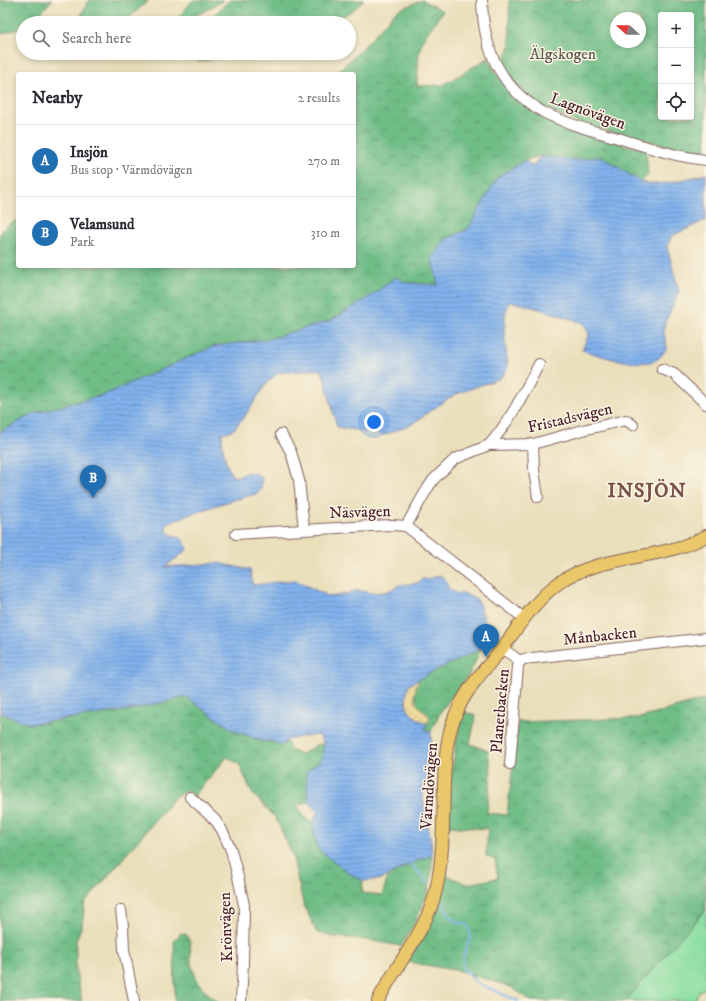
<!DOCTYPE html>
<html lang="en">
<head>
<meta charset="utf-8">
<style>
  body { margin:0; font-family:"IM FELL DW Pica",serif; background:#f2f2f3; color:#2b2b33 }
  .controls { position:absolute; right:12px; top:12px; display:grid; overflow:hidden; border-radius:4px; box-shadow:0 2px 6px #0003 }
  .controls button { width:36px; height:36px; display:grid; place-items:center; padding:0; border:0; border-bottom:1px solid #e1e1e2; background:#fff; color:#2b2b33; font:20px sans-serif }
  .compass { position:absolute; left:610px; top:12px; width:36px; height:36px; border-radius:50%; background:#fff; box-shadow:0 2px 6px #0003; rotate:291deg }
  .you { position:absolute; left:374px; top:422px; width:14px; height:14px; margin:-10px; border:3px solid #fff; border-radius:50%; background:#1a73e8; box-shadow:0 0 0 6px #1a73e833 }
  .badge { display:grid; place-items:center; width:26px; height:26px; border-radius:50%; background:#1f6fb2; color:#fff; font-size:13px; font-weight:700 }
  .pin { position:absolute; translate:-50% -33px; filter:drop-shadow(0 1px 2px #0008) }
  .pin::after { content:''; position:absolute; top:21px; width:14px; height:12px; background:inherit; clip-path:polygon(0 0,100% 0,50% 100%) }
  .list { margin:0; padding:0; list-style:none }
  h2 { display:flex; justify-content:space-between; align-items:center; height:52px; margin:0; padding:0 16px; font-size:17px }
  h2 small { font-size:13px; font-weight:400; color:#7c7c81 }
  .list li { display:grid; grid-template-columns:26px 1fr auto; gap:12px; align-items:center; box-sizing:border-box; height:72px; padding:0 16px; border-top:1px solid #e1e1e2 }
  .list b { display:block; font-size:15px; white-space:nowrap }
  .list p { margin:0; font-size:13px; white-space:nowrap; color:#7c7c81 }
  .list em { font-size:13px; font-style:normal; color:#7c7c81 }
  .icon { flex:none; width:22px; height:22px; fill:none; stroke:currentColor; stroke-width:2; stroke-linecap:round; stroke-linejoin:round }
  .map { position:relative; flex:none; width:706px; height:1001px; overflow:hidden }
  .search { position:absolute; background:#fff; box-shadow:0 2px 6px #0003; left:16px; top:16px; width:340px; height:44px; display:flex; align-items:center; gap:10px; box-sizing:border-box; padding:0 14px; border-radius:22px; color:#7c7c81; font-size:15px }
  .panel { position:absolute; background:#fff; box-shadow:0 2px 6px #0003; left:16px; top:72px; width:340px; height:196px; border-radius:4px }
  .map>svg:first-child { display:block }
</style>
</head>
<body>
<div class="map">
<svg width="706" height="1001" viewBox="0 0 706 1001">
  <defs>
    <pattern id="forest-crowns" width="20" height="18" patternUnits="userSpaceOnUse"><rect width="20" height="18" fill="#6fbd87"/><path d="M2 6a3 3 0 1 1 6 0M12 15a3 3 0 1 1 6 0" fill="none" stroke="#5d996f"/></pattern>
    <pattern id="sand-dots" width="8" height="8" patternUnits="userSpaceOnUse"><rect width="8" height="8" fill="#eeda9e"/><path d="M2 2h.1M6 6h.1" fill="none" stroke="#cebb88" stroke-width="1.8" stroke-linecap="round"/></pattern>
    <pattern id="water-rules" width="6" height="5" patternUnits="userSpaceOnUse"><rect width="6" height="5" fill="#81b2ed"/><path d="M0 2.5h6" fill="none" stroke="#6c90c0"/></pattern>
  </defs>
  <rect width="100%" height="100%" fill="#fcf5e5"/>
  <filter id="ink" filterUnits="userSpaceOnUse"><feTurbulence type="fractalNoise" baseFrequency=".025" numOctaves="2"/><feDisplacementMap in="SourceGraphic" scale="8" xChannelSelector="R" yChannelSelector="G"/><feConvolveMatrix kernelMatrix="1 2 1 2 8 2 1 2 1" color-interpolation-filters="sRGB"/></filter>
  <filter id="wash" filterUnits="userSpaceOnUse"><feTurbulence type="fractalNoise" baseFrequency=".012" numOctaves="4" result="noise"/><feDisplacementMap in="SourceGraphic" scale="16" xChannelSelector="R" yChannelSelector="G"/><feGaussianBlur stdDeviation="0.9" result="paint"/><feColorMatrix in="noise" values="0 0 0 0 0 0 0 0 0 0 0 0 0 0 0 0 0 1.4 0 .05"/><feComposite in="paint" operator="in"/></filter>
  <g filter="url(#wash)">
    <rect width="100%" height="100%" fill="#eadfbb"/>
    <!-- green -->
    <polygon fill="#8adea1" stroke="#6a7e66" points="706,909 706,989 700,990 695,1000 696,1001 625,1001"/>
    <!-- forest -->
    <g fill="url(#forest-crowns)" stroke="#5c6e59" fill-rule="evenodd">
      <polygon points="0,0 52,0 32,23 23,23 23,28 0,34"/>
      <polygon points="89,0 149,0 123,23 83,23 80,17"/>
      <polygon points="193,0 224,0 183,23 174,23"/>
      <polygon points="230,0 364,0 353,10 331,23 205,23"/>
      <polygon points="422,0 443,11 423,39 419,52 417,86 443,85 488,58 495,72 518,100 543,119 584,134 646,150 648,175 641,182 602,157 575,160 539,156 525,160 497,178 468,229 445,240 438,285 407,283 396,277 371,296 332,320 269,339 214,346 104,395 35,413 0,432 0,234 8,225 18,220 18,266 354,266 354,74 335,74 361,50 396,11"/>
      <path d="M509,0H706V150L689,151L580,124L542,107L517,85L502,67L510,46ZM661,15H691V117H661ZM616,18H640V42H616Z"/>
      <polygon points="187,53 280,53 272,58 232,56 199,62"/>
      <polygon points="481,649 470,673 441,711 431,731 427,731 425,728 427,725 418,719 409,685 432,672"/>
      <path d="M186,697L233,730L261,741H272L281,746L286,740L291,751L302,754L316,745L324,744L322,759L306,773L309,802L297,805L306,819L312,822L317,848L349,873L363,881L362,893L382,895L388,877L411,863L432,855C432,863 432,872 431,880C425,904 414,926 401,946L361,939L335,937L317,933L303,903L292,854L275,817L252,793L239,764L227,757L194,796L186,790L175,797L85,903L82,925L76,941V972L82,1001H0V713L30,724L129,710Z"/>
      <path d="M706,699V909L625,1001H531L511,987L460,971L408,962L425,932L444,874L467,884L498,878L495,860L486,856L488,829L447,826C450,787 453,749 463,712L476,715L470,744L488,751L491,772L487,813L507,815L518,722L640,718Z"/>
      <polygon points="181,933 186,934 190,941 191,964 197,981 206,992 218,1001 175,1001 174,941"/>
    </g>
    <!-- sand -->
    <path fill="url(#sand-dots)" stroke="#9c7c64" d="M419,679C411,699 414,703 430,717L427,724C407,713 402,708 409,685Z"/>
    <!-- water -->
    <path fill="url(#water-rules)" stroke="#66688c" d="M540,156L575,160L602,157L641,182L651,184L669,183L706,174V220L672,236L667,246L679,292L663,328L667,348C664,352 660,358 656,360C639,368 600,356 582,350L589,334L583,323L543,310L517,303L509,302L505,314L504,330L508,367L501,378L456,394L430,411L414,423L385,435L337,427L324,376L321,370H313L278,373L266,384L245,416L233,430L222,433C222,448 225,464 232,476C245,479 245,465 262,478L261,490L256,494L226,502L169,522L166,527C167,535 175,535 181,538C184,540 186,546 188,549L165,567L218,563L250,570L253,585L295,580L330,597L347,594L358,590L370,593L385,592L393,589L399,585L418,583L423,578L426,580L440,575L447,581L448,588L457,594L464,593L478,601L487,628L481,649L432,672L409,685C402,708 407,713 427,724L425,728L427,731H431V757L422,795L431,841L432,855L411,863L382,879L363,881L349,873L317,848L312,822L318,813L309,802L306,775V772L322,759L324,744L319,735L305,736L287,740L282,746L272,741H262L233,730L186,697L129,710L30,724L0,713V432L35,413L104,395L214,346L269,339L332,320L371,296L396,277L407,283L438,285L432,259L445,240L468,229L497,178L525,160L533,167Z"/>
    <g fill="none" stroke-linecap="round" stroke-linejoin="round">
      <!-- stream -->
      <g stroke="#81b2ed" stroke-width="2">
        <polyline points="411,863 428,884"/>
        <path d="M440,897C446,904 446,916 455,921C459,922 463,923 467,924C474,938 467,942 464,955C463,959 463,964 463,968L477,983L518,1001"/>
      </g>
    </g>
  </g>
  <g filter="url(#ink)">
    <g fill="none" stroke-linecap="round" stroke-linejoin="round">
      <!-- minor casing -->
      <g stroke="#82625d" stroke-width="12">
        <g id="minor">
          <path d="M482,0C483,48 499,87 543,112C566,124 593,131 618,138C647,147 676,157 706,160"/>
          <polyline points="662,369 674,374 706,404"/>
          <polyline points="281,434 291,452 299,480 304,529"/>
          <polyline points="533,444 534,470 538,497"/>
          <path d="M489,445C511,420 524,392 539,364"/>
          <polyline points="406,526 427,489 434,479 455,459 489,445 533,444 583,430 626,420 633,425"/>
          <polyline points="236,534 371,526 392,525 406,526 525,619"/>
          <polyline points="502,648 520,661 524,659 706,638"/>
          <polyline points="510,764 518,666 520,661"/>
          <polyline points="190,797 215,820 222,830 231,850 238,877 244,905 243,964 241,1001"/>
          <polyline points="121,910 123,926 124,950 134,1001"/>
        </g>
      </g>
      <!-- major casing -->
      <g stroke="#82625d" stroke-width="14">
        <path id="major" d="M378,1001C396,964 427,931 436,890C444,856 443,818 444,783C445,757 447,731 459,707C470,684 488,666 504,646C520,624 537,598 560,582C601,554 662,561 706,536"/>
      </g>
      <!-- minor -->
      <use href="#minor" stroke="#fff" stroke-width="10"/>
      <!-- major -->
      <use href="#major" stroke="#eac769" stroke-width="12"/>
    </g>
  </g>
  <g text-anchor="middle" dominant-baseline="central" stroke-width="3" stroke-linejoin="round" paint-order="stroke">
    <!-- park labels -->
    <g font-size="16" fill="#5d584e" stroke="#fcf5e5">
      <text x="563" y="54">Älgskogen</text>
    </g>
    <!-- street labels -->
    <g font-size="16" fill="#4a1f2b" stroke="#fcf5e5">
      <text transform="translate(588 111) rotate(20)">Lagnövägen</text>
      <text transform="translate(570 418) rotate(-13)">Fristadsvägen</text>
      <text transform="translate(360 512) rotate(-2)">Näsvägen</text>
      <text transform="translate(600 636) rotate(-6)">Månbacken</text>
      <text transform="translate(500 711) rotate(-85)">Planetbacken</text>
      <text transform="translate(429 786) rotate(-86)">Värmdövägen</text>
      <text transform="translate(226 927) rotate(-92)">Krönvägen</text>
    </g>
    <!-- district labels -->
    <g font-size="20" font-weight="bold" letter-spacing="1" fill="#7b524a" stroke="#fcf5e5">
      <text x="647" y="491">INSJÖN</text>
    </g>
  </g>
</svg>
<div class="controls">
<button>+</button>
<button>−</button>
<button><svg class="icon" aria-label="locate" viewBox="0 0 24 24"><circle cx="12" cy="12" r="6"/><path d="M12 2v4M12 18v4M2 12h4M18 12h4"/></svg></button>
</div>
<svg class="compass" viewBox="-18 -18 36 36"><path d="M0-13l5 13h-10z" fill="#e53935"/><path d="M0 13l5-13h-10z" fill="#7c7c81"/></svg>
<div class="you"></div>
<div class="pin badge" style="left:486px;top:657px">A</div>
<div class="pin badge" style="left:93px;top:498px">B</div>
<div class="search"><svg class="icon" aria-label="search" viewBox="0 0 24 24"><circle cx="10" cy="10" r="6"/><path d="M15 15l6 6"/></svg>Search here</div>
<section class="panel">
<h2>Nearby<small>2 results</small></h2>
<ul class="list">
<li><span class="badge">A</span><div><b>Insjön</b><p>Bus stop · Värmdövägen</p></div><em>270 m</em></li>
<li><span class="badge">B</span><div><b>Velamsund</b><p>Park</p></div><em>310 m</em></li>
</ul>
</section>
</div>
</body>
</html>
